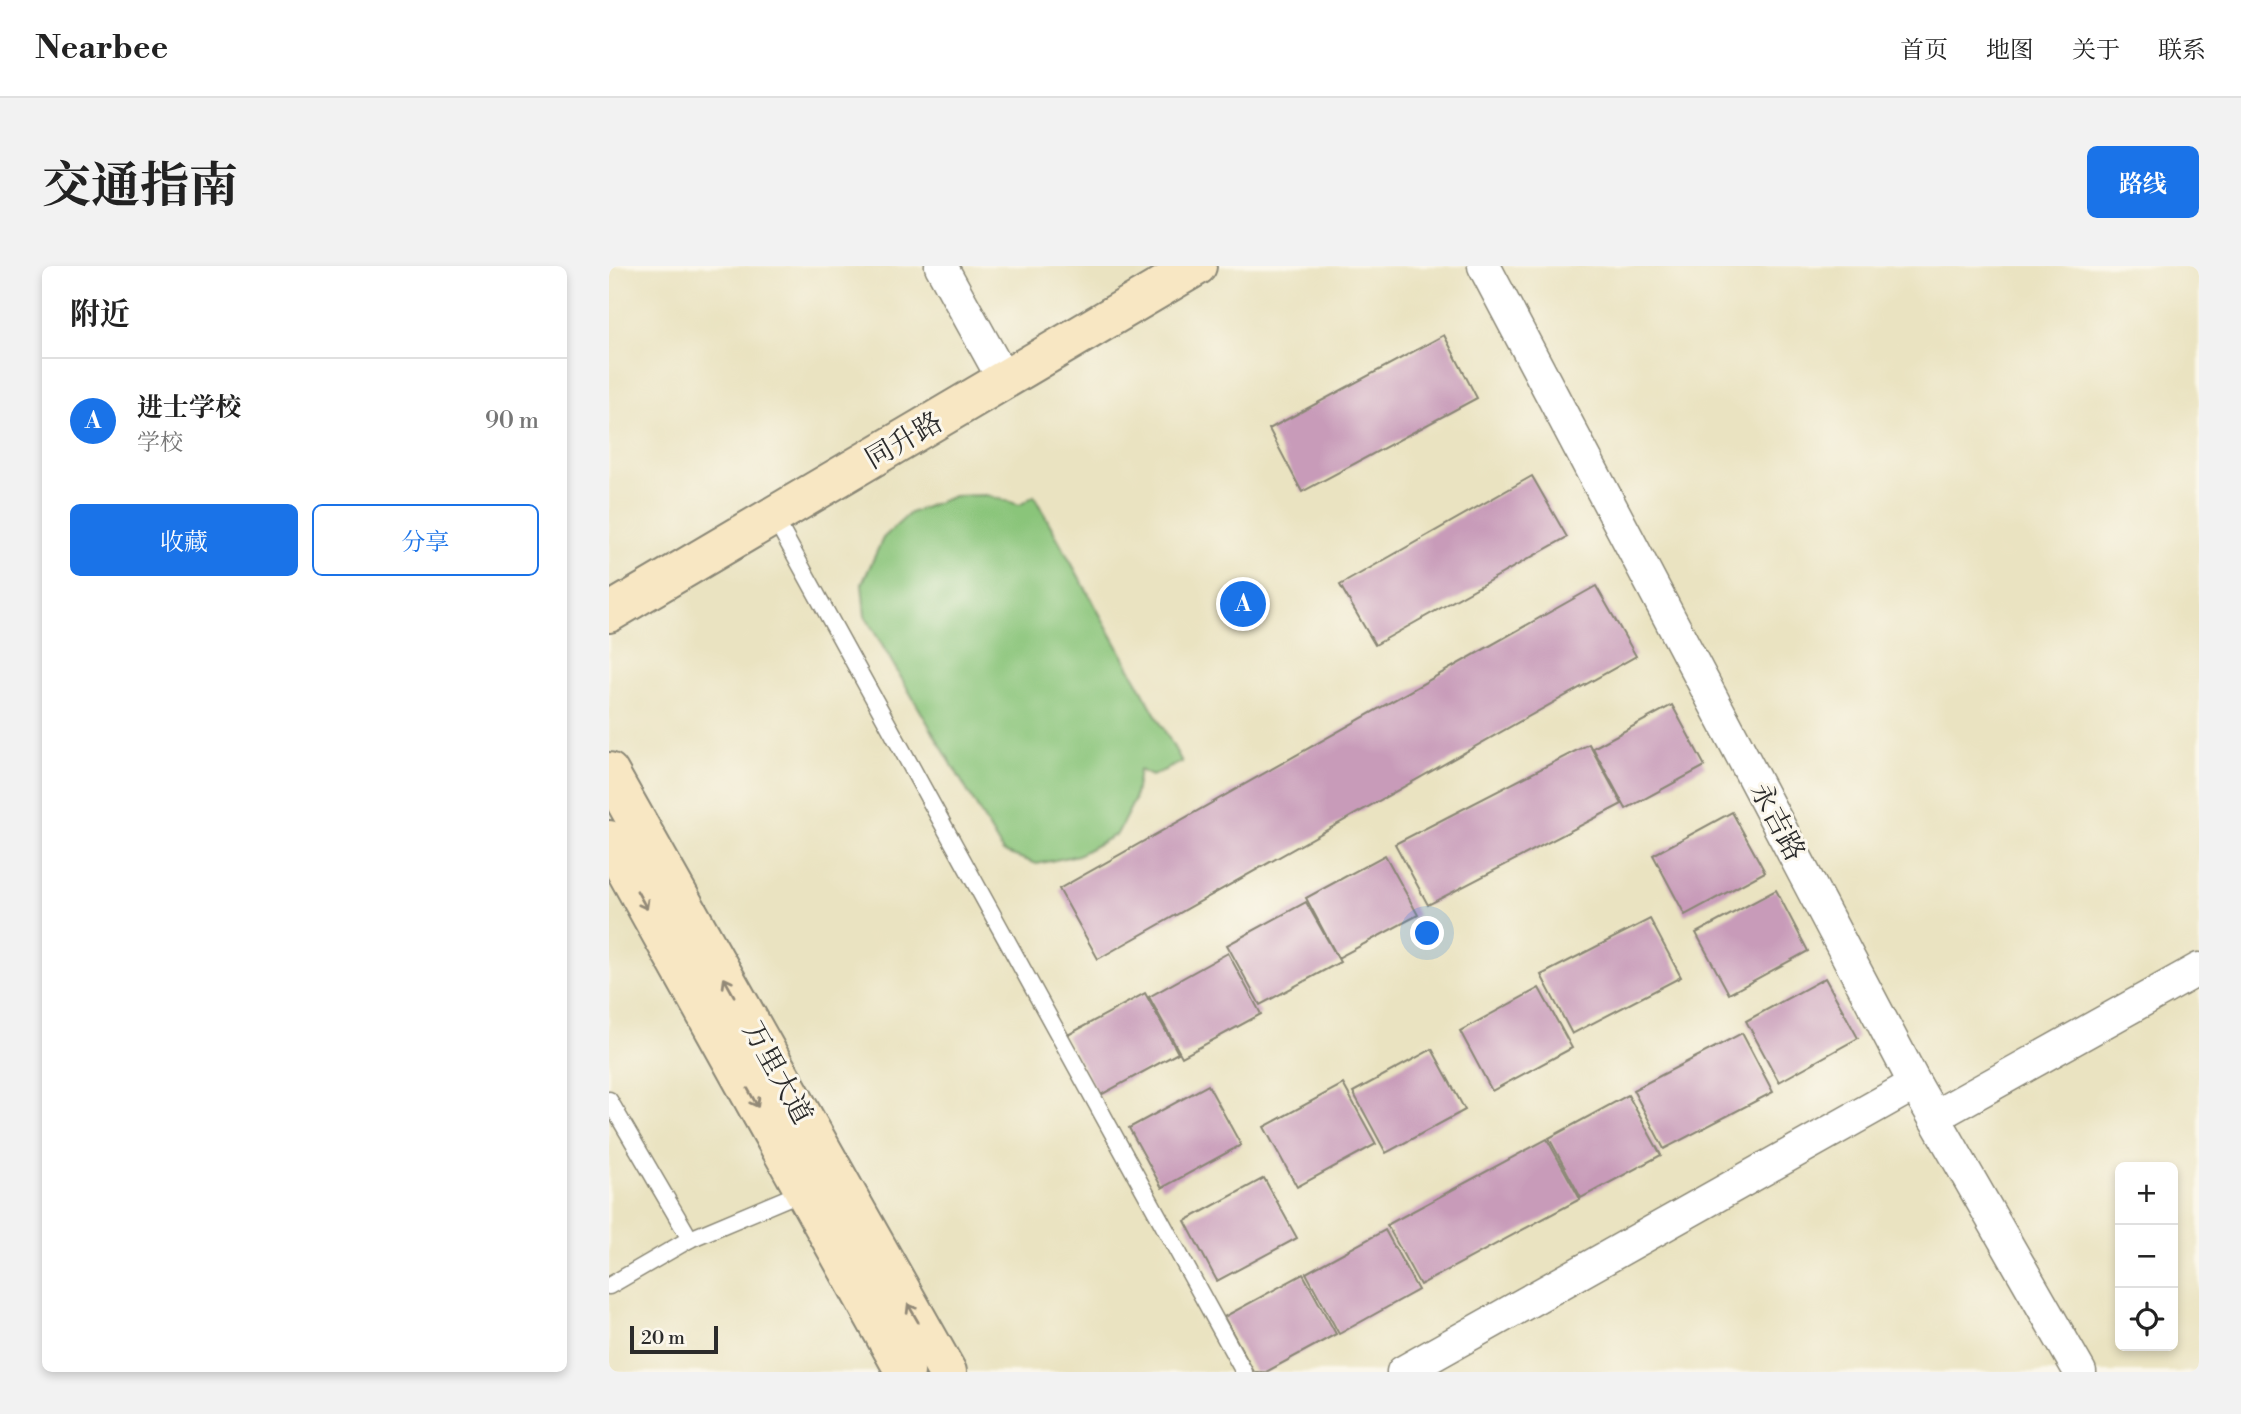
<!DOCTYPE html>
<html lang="zh">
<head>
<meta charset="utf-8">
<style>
  body { margin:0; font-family:"Libre Bodoni","Noto Serif SC",serif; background:#f2f2f2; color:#222 }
  .controls { position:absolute; right:21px; bottom:21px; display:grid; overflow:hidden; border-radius:10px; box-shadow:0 4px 10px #0003 }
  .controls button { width:63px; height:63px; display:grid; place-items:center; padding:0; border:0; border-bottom:2px solid #e0e0e0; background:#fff; color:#222; font:35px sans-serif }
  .scale { position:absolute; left:21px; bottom:18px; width:88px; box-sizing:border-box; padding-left:7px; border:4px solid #2b2b2b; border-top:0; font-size:19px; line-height:24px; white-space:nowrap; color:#2b2b2b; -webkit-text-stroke:5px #fbf7ec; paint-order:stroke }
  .you { position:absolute; left:819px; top:668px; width:24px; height:24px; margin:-18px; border:5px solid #fff; border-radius:50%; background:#1a73e8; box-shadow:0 0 0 10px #1a73e833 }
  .badge { display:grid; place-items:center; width:46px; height:46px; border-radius:50%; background:#1a73e8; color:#fff; font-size:23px; font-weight:700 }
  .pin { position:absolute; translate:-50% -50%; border:4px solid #fff; box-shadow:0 2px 7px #0006 }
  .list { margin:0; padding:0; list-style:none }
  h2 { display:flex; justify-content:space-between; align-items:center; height:91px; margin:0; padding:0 28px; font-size:30px }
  h2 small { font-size:23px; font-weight:400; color:#767676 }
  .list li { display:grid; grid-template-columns:46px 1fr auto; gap:21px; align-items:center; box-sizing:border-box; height:126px; padding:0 28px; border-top:2px solid #e0e0e0 }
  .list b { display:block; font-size:26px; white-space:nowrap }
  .list p { margin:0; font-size:23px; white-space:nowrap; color:#767676 }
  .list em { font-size:23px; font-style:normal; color:#767676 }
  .actions { display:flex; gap:14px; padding:21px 28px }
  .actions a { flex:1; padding:16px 0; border:2px solid #1a73e8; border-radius:10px; text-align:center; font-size:24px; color:#1a73e8 }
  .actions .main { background:#1a73e8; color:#fff }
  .icon { flex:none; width:38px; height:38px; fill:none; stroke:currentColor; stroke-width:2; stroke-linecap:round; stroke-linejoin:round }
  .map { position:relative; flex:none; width:1590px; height:1106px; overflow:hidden; border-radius:10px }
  header { display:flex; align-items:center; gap:42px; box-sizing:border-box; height:98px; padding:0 35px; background:#fff; border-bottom:2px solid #e0e0e0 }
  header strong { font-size:33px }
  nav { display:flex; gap:38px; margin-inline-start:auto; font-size:24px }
  .intro { display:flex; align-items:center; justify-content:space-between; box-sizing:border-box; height:168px; padding:0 42px }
  h1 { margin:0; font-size:49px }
  .button { padding:18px 32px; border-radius:10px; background:#1a73e8; color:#fff; font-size:24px; font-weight:700 }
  main { display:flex; gap:42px; padding:0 42px }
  aside { flex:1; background:#fff; border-radius:10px; box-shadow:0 4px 10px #0003 }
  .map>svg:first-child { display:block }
</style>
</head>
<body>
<header>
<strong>Nearbee</strong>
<nav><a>首页</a><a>地图</a><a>关于</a><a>联系</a></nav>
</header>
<div class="intro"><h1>交通指南</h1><a class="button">路线</a></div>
<main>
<aside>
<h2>附近<small></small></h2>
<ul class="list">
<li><span class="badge">A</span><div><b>进士学校</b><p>学校</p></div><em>90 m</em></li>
</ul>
<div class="actions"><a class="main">收藏</a><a>分享</a></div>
</aside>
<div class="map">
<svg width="1590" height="1106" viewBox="0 0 1590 1106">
  <rect width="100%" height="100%" fill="#fbf7ec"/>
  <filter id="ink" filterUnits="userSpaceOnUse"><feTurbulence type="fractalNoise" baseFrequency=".0143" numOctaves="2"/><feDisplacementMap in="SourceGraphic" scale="14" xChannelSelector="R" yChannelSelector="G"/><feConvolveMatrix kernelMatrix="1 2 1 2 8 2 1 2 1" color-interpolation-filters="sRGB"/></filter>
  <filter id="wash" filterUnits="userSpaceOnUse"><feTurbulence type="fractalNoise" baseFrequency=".00686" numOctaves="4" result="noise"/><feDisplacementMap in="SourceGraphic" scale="28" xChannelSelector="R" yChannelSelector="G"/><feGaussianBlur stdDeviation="1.57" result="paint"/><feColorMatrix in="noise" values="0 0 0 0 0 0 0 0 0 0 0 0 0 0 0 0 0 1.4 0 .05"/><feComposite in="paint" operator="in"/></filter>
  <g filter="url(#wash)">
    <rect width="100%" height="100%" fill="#eae3c1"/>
    <!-- green -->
    <polygon fill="#8ac57a" stroke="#5a7852" stroke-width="2" points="377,229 411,239 425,230 573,496 543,510 530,504 525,535 508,568 469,589 428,598 394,586 256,350 253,318 274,272 301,247 345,230"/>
    <g id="blocks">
      <!-- building -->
      <g fill="#c89bb9">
        <polygon points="835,69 868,132 693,226 660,163"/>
        <polygon points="923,210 958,271 766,379 731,319"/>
        <polygon points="987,320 1027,390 489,693 450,623"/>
        <polygon points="1063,439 1096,500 1017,543 984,482"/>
        <polygon points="980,478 1013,538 819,639 786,578"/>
        <polygon points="1123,546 1156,606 1076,649 1044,589"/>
        <polygon points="776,589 809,649 729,692 697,632"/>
        <polygon points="1167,624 1199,685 1120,728 1087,667"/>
        <polygon points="697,636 731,696 651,739 618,679"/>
        <polygon points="1041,653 1072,711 963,768 932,709"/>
        <polygon points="619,687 652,748 573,791 540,731"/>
        <polygon points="1216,712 1249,772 1170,816 1137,755"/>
        <polygon points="930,722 963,782 883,825 851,765"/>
        <polygon points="536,727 569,787 490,830 457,770"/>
        <polygon points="1133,767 1164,826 1055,883 1024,824"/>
        <polygon points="823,783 856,844 777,887 744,826"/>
        <polygon points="734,818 767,878 688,921 655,861"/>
        <polygon points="599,819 632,879 553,922 520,862"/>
        <polygon points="1019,829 1052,889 972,932 940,872"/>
        <polygon points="938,873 971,933 811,1019 778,959"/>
        <polygon points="655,912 688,972 608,1015 576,955"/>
        <polygon points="776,964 809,1024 730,1068 697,1007"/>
        <polygon points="694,1008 727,1068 657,1106 645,1106 615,1051"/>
      </g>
    </g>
  </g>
  <g filter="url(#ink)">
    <use href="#blocks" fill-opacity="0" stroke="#8a8776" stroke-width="2"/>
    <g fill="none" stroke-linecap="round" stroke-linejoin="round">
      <!-- lane casing -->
      <g stroke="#8a8776" stroke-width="19">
        <g id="lane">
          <polyline points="165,251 635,1106"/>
          <polyline points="0,834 81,973"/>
          <polyline points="0,1020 81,973 195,925"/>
        </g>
      </g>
      <!-- street casing -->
      <g stroke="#8a8776" stroke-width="35">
        <g id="street">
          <polyline points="332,0 396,116"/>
          <polyline points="875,0 1306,818 1471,1106"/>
          <polyline points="1325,851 1590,703"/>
          <polyline points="794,1106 1306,818"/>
        </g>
      </g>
      <!-- secondary casing -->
      <g stroke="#8a8776" stroke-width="42">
        <g id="secondary">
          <polyline points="0,347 588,0"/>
          <polyline points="0,506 338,1106"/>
          <polyline points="0,574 296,1106"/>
        </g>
      </g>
      <!-- lane -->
      <use href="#lane" stroke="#fff" stroke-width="16"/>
      <!-- street -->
      <use href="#street" stroke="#fff" stroke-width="32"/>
      <!-- secondary -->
      <use href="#secondary" stroke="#f8e7c3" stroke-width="38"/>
    </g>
    <!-- one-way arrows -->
    <defs><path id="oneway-shaft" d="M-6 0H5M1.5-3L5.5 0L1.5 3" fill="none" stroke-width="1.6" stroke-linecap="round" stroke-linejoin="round" transform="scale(1.75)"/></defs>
    <g stroke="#928977">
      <use href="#oneway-shaft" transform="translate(33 634) rotate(61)"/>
      <use href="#oneway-shaft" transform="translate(120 721) rotate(-119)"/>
      <use href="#oneway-shaft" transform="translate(144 832) rotate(61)"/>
      <use href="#oneway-shaft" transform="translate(304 1047) rotate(-120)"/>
    </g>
  </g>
  <g text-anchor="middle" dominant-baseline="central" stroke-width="6" stroke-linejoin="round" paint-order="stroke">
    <!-- street labels -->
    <g font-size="28" fill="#2b2b2b" stroke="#fbf7ec">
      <text transform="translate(295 175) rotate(-30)">同升路</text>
      <text transform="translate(1168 556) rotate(62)">永吉路</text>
      <text transform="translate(168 807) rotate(61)">万里大道</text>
    </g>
  </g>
</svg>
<div class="controls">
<button>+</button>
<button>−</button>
<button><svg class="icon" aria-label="locate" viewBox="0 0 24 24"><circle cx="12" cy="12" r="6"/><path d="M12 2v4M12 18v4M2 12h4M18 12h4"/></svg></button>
</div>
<div class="scale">20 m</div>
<div class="you"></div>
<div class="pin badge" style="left:634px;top:338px">A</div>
</div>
</main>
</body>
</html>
